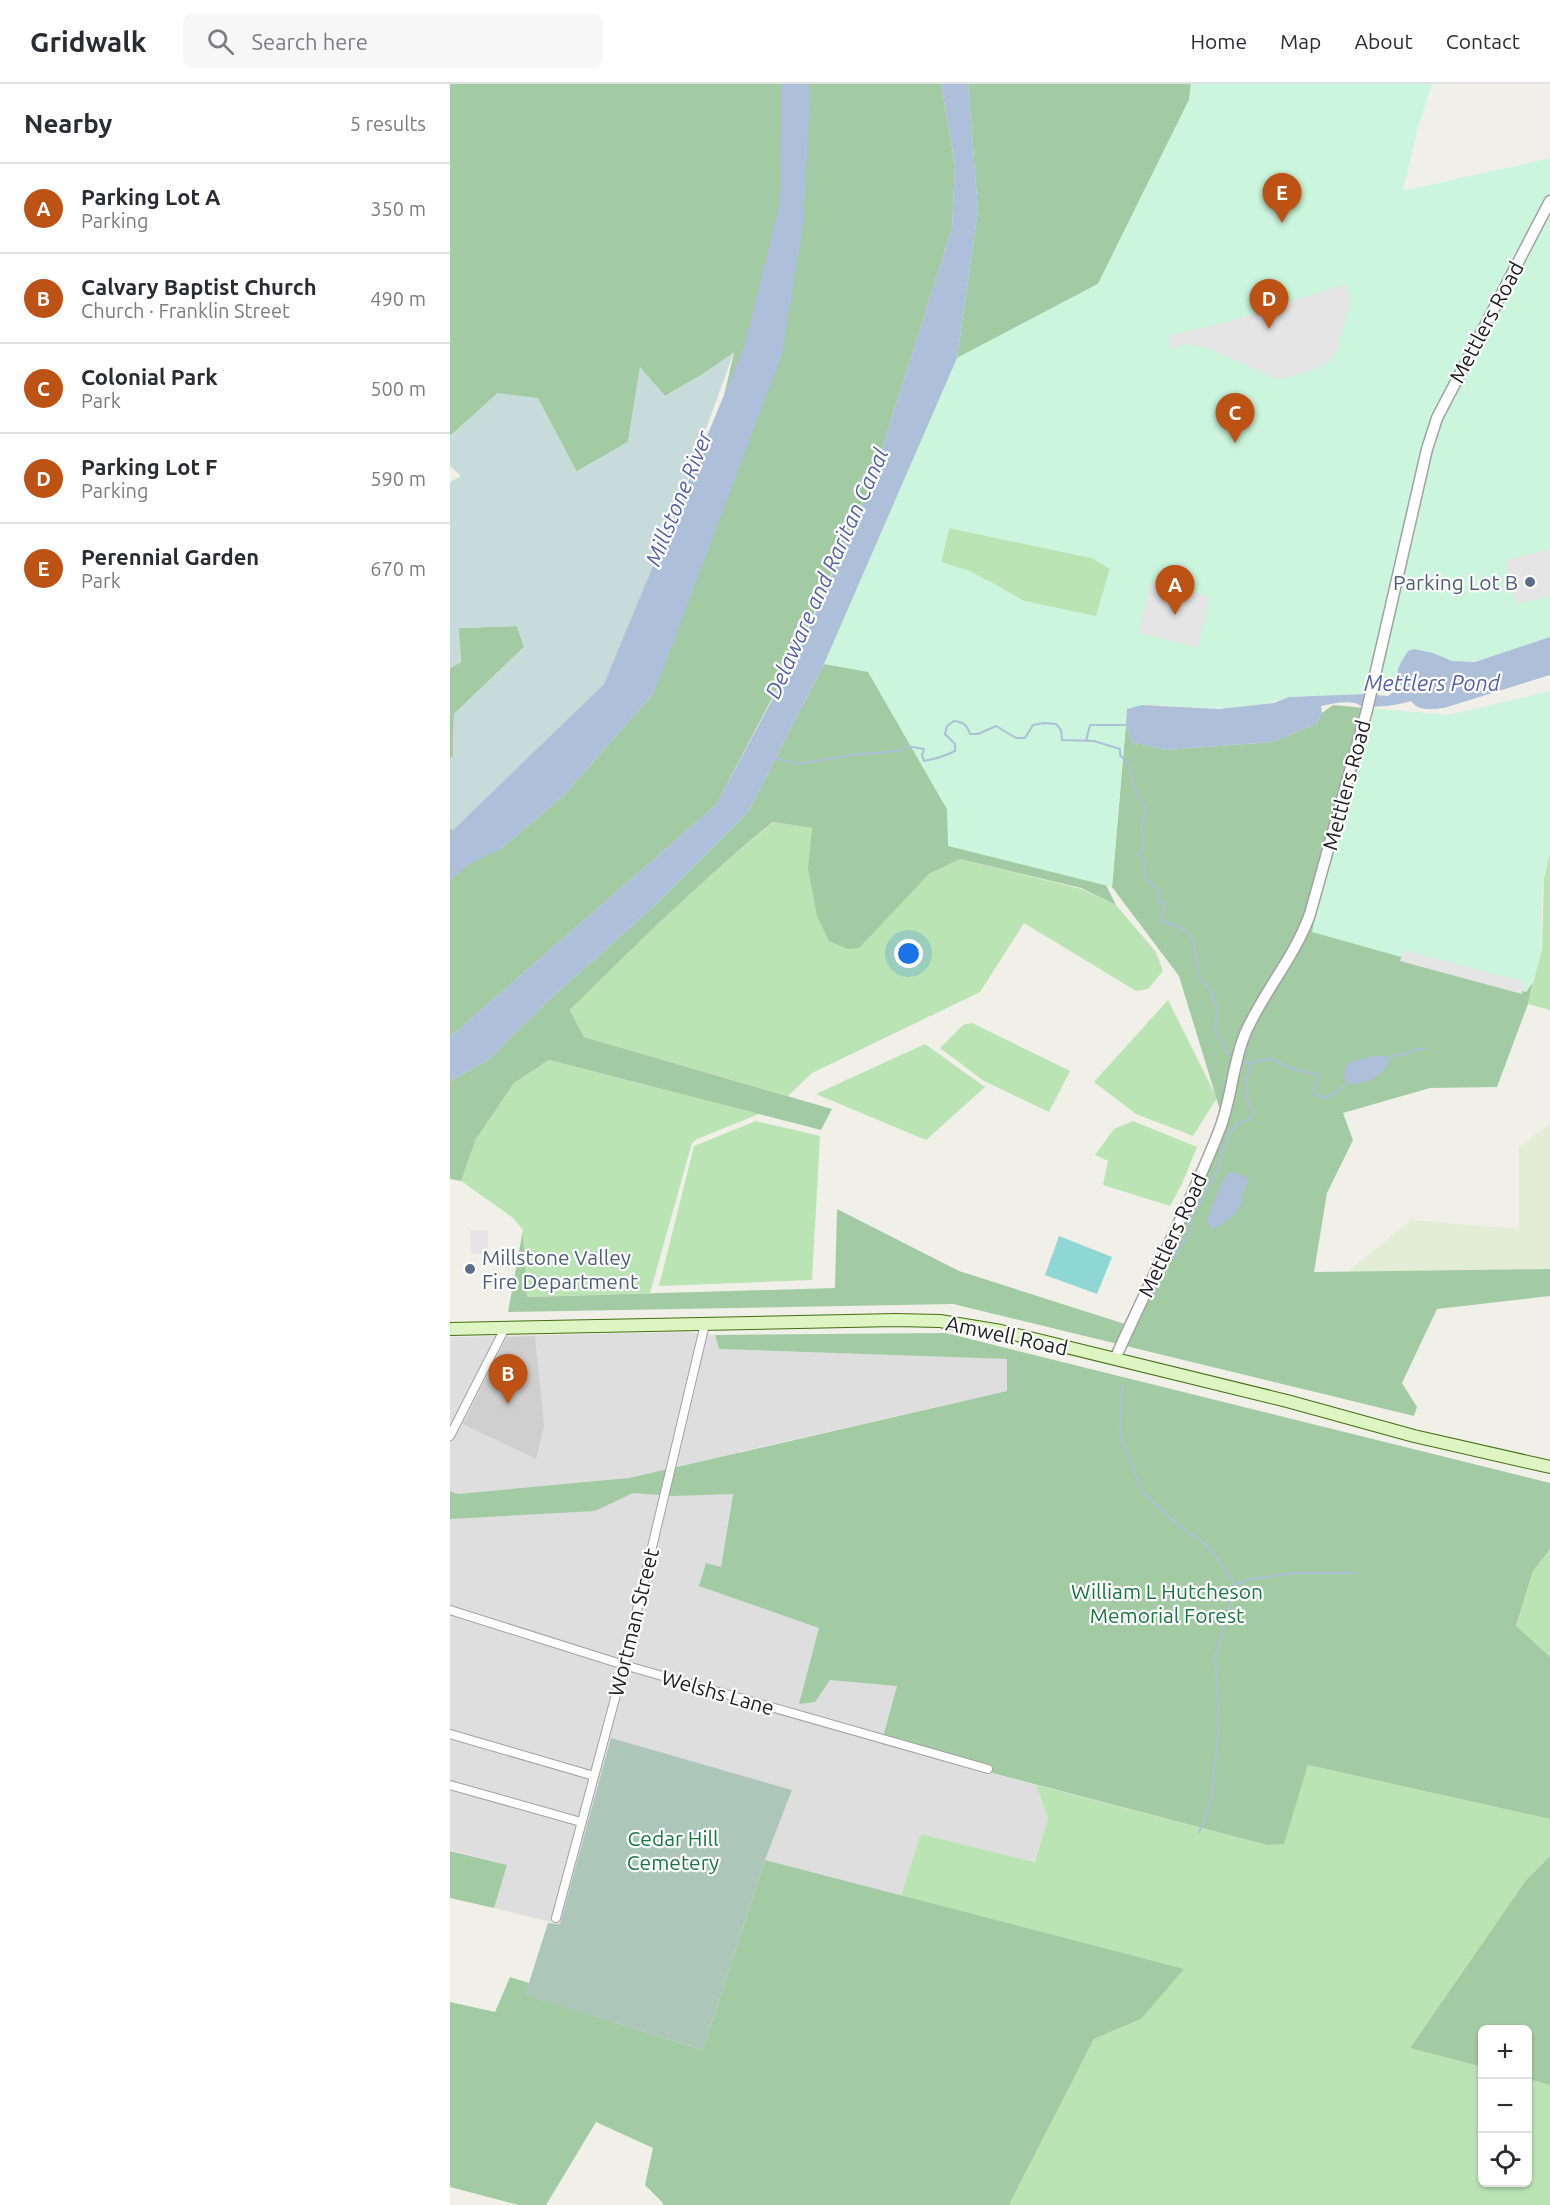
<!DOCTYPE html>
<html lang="en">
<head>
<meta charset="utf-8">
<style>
  body { margin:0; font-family:Ubuntu,sans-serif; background:#f7f7f7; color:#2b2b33 }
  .controls { position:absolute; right:18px; bottom:18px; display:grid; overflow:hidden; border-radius:9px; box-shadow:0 2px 4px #0004 }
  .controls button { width:54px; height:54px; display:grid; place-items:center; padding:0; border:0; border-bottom:2px solid #e1e1e2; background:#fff; color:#2b2b33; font:30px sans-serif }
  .you { position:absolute; left:459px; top:870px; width:21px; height:21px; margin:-15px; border:4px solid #fff; border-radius:50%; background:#1a73e8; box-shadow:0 0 0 9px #1a73e833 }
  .badge { display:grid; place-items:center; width:39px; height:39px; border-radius:50%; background:#bd5215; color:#fff; font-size:20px; font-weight:700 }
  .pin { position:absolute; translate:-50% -50px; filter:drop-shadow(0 2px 3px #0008) }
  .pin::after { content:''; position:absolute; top:32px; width:21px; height:18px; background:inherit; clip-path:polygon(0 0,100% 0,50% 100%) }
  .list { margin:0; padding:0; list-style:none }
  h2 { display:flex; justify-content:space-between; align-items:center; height:78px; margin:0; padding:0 24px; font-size:26px }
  h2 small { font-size:20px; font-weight:400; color:#7c7c81 }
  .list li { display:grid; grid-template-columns:39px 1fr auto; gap:18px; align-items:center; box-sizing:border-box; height:90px; padding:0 24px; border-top:2px solid #e1e1e2 }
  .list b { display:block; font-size:22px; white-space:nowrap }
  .list p { margin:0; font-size:20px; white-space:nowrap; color:#7c7c81 }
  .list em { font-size:20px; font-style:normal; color:#7c7c81 }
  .icon { flex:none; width:33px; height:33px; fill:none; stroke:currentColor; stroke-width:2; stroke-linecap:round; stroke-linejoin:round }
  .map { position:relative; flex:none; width:1100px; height:2121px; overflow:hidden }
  header { display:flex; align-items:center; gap:36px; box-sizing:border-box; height:84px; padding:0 30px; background:#fff; border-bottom:2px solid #e1e1e2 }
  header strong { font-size:28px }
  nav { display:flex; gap:33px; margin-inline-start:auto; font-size:21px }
  .search { width:420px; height:54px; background:#f7f7f7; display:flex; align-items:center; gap:15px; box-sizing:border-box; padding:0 21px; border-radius:9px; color:#7c7c81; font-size:22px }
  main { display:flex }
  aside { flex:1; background:#fff }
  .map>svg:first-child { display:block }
</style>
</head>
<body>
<header>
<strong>Gridwalk</strong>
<div class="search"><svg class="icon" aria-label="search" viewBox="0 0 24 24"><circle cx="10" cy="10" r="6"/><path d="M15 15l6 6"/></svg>Search here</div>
<nav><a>Home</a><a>Map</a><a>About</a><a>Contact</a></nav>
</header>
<main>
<aside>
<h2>Nearby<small>5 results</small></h2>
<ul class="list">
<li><span class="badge">A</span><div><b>Parking Lot A</b><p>Parking</p></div><em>350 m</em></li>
<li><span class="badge">B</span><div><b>Calvary Baptist Church</b><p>Church · Franklin Street</p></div><em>490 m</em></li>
<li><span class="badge">C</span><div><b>Colonial Park</b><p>Park</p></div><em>500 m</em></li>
<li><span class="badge">D</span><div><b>Parking Lot F</b><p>Parking</p></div><em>590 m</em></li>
<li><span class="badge">E</span><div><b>Perennial Garden</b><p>Park</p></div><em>670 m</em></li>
</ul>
</aside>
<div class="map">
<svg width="1100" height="2121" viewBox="0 0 1100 2121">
  <rect width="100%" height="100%" fill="#f0f0e8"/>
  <!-- residential -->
  <polygon fill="#dfdede" points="237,1248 265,1251 269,1265 558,1275 557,1307 289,1368 271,1484 382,1548 447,1602 431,1660 586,1701 598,1734 585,1778 472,1750 451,1812 315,1776 342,1706 110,1840 44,1824 56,1781 0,1766 0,1253"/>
  <!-- religious -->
  <polygon fill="#cfcfcf" points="85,1252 94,1342 86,1375 13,1340 57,1253"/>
  <!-- farmland -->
  <polygon fill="#e3edd6" points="1100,1040 1100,1185 898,1188 961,1136 1069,1145 1069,1063"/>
  <!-- grass -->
  <g fill="#bae4b4">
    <polygon points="499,444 642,474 660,485 646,533 574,517 539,497 491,478"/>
    <path d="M324,738L362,744L361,764L409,863L479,790L510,775L631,805L666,821L706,868L713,887L698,905L686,907L574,839L530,908L362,989L338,1012L134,953L120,926C186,861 251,795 324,738Z"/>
    <polygon points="1100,769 1100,926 1078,920 1092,864 1094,794"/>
    <polygon points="718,916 767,1014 743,1052 686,1030 644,998"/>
    <polygon points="522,939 620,987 599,1028 534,997 490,964 513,941"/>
    <polygon points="475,960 535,1003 476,1056 366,1010"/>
    <polygon points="99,976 309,1030 247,1055 242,1059 200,1209 77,1213 73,1146 63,1134 11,1097 26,1055 64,999"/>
    <polygon points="306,1037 370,1052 362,1196 209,1202 244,1062"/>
    <polygon points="683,1037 747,1063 732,1100 720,1122 653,1101 658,1077 645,1071 664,1045"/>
    <polygon points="1100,1465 1100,1573 1066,1543 1083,1487"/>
    <polygon points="858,1681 1100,1735 1100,1772 1076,1796 960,1964 1032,1983 1032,2098 1078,2098 1078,1995 1100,2001 1100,2121 559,2121 644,1955 691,1935 451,1812 471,1750 585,1778 598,1734 586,1701 817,1761 834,1759"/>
  </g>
  <!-- forest -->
  <g fill="#a2cba4">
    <polygon points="0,0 491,0 505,81 502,144 421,399 352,557 266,721 0,953 0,743 3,747 51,765 114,711 204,609 284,269 253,290 215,312 190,284 178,358 126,388 48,309 0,352"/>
    <polygon points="518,0 741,0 739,16 648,200 507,274 528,126"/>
    <polygon points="67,542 74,563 4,630 3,672 0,675 0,584 11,578 8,544"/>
    <path d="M374,580L418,587L497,725L655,799L666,821L631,804L510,775L479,790L409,864L397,865L379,857L367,832L358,784L362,744L323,738C251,796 186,861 120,926L134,953L382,1025L371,1046L99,976L64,999L26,1055L11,1097L0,1095V997L38,976L101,914L201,825L298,728Z"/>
    <polygon points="883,621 916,624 1076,908 1083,898 1078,920 1047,1003 980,1004 893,1029 903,1056 877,1109 864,1188 1100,1185 1100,1212 987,1225 952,1299 967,1323 964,1332 503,1220 58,1228 73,1146 77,1213 385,1204 387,1125 509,1187 678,1241 705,1177 731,1130 773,1036 729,892 662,803 676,640 682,658 716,666 823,658 866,640 872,629"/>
    <polygon points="496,1249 1100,1399 1100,1465 1083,1487 1066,1542 1100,1573 1100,1735 858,1681 834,1760 817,1761 431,1660 447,1602 380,1596 365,1618 349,1620 369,1544 249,1502 256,1479 271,1483 283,1410 223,1412 183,1409 145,1427 0,1435 0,1407 8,1410 179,1394 557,1307 557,1275 269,1265 265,1251"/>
    <polygon points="0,1767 57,1781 44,1824 0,1814"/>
    <polygon points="1100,1772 1100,2001 1078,1995 1078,1946 1032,1946 1032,1983 960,1964 1076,1796"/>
    <polygon points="315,1776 734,1885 691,1935 644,1955 559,2121 213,2121 213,2119 195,2101 203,2064 146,2038 96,2121 69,2121 0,2103 0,1918 45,1928 60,1893 79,1899 76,1911 253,1966"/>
  </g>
  <!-- wetland -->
  <polygon fill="#c7dcda" points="284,268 218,449 154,600 3,747 0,743 0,675 3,672 4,630 74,563 67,542 9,544 11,578 0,584 0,398 11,392 0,382 0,352 48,309 88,314 127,388 178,358 190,283 215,312 253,290"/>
  <!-- cemetery -->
  <polygon fill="#acc7ba" points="161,1654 342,1706 315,1776 253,1966 75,1911 98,1839 110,1840"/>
  <!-- park -->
  <g fill="#cbf5dd" fill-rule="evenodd">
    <path d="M741,0H982L967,47L953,107L1100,74V553C1070,563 1036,581 1005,577C993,576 977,568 964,565L947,593L953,604L942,609L839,613C808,625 771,625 738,623C717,622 697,619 677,625L662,803L498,762L497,725L418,588L374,580L507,274L648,200L739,16ZM499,444L642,474L660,485L646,532L574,517L520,487L491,478Z"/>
    <path d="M1100,607V769C1098,777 1096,784 1094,792C1088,832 1100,871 1076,908L862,848L891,717L916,624L999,631Z"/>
  </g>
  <!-- pitch -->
  <polygon fill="#8fd7d5" points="609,1152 662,1173 647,1210 595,1191"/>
  <!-- parking -->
  <g fill="#e5e5e5">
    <polygon points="896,200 901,217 886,268 879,278 862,286 838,294 827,295 757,264 738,260 720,265 717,252 777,238"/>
    <polygon points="1100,465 1100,512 1066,520 1056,476"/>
    <polygon points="701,498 760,513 748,564 689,549"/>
    <polygon points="954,866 1074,898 1072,910 950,877"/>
    <polygon points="20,1146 38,1146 38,1170 21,1170"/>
  </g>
  <!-- water -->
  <g fill="#aebfd9">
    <polygon points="331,0 359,0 360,10 353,142 332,270 204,609 114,711 51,765 20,780 0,796 0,749 154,600 294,263 330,118"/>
    <polygon points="491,0 518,0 528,126 507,274 374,580 298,728 201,825 101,914 38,976 0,997 0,953 266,721 353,558 421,399 502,144 505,81"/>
    <path d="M1100,553V591L994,624C982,625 969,628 961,617C947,621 929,624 913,622C906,621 912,621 905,619C894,617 881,620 871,622L872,629L866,640L823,658L716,666L682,658L676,640L677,625L692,621L769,625L824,619L839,613L915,610L938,612L942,609L953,607C945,586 946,586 958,567L964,565L983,569L1002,577L1025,578Z"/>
    <path d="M923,972H936L940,976C932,992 916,1001 898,1000C893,992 893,987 898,979Z"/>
    <path d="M783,1088L796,1093L798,1100C792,1106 794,1112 791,1119C786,1131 774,1141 762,1145L757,1138C762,1122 768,1103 778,1089Z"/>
  </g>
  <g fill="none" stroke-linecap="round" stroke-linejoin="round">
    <!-- stream -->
    <g stroke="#aebfd9" stroke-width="2">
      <polyline points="636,657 640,641 677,641"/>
      <path d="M324,674L349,680L401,671L449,667L457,662L474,665L472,671L474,677C486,675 495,672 505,667V660L495,650L497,642L504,637C513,638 517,641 520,650H528L546,642L566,654H575L583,641L594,639L606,640L611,646L612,656L644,657L670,665V671L681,683C680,697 688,713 696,725L692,737L693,763L689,771L694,777L695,795L710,807L709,818L714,819C715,826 711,830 713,837L731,844L739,850L743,856L749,892L763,910L767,925L765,945L778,971"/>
      <polyline points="937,975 948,970 958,970 961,967 976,964"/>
      <polyline points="801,980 805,977 821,975 843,985 869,991 864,1006 865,1011 877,1014 878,1011 882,1011 899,998"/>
      <path d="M721,1174L726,1172L733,1157L739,1151L742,1131L758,1106L765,1092L778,1051L787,1040L800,1035L803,1028L796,1013L798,1007C794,1000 798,988 801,980L794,977"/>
      <polyline points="703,1211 716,1183"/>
      <polyline points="672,1301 670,1352 693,1409 731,1443 752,1457 766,1472 783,1498 783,1510 765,1572 769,1638 762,1711 755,1737 749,1748"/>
      <polyline points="783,1502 796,1496 844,1489 904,1489"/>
    </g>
    <!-- minor casing -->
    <g stroke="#a2a2a2" stroke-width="10">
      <g id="minor">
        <polyline points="0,1352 55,1244"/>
        <polyline points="0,1526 174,1581 538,1685"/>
        <polyline points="0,1650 144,1692"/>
        <polyline points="0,1701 131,1738"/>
        <polyline points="106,1834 174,1581 255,1240"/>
      </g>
    </g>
    <!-- tertiary casing -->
    <g stroke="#a2a2a2" stroke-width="13">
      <path id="tertiary" d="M665,1275C699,1198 739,1124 769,1047C782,1015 782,981 795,950C813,908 845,873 860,830L917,626L977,365L987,334L1100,117"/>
    </g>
    <!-- secondary casing -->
    <g stroke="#426f11" stroke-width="14">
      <polyline id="secondary" points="0,1245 446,1236 490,1237 551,1247 837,1317 964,1352 1100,1383"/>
    </g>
    <!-- minor -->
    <use href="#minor" stroke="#fff" stroke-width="8"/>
    <!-- tertiary -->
    <use href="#tertiary" stroke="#fff" stroke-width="10"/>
    <!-- secondary -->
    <use href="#secondary" stroke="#dff4c3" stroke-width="12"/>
  </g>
  <!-- markers -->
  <g fill="#5c6f8a" stroke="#fff" stroke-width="2">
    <circle cx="1080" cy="498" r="6"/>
    <circle cx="20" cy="1185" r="6"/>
  </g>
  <g text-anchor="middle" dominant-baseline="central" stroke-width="4.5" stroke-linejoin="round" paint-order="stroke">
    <!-- street labels -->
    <g font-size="21" fill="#212121" stroke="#fff">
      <text transform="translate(1036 238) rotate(-62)">Mettlers Road</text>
      <text transform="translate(896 701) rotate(-75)">Mettlers Road</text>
      <text transform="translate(722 1151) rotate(-65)">Mettlers Road</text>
      <text transform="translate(557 1251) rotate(12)">Amwell Road</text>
      <text transform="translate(183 1538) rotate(-76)">Wortman Street</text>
      <text transform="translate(268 1608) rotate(16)">Welshs Lane</text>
    </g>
    <!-- service labels -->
    <g font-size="21" fill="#4e5e75" stroke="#fff" text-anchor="end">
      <text x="1068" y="498">Parking Lot B</text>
      <text x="32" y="1173" text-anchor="start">Millstone Valley<tspan x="32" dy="24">Fire Department</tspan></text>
    </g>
    <!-- park labels -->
    <g font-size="21" fill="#187642" stroke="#fff">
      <text x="717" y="1507">William L Hutcheson<tspan x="717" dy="24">Memorial Forest</tspan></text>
      <text x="223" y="1754">Cedar Hill<tspan x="223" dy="24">Cemetery</tspan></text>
    </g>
    <!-- water labels -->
    <g font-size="22" font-style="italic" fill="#5661a7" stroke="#fff">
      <text transform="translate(228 414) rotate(-68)">Millstone River</text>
      <text transform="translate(376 489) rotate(-66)">Delaware and Raritan Canal</text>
      <text x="982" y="598">Mettlers Pond</text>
    </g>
  </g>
</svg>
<div class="controls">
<button>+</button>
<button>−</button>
<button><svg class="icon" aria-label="locate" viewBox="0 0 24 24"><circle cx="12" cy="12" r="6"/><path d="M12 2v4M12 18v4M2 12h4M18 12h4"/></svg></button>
</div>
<div class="you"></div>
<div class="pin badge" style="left:725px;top:531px">A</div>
<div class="pin badge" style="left:58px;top:1320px">B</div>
<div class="pin badge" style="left:785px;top:359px">C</div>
<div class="pin badge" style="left:819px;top:245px">D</div>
<div class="pin badge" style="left:832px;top:139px">E</div>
</div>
</main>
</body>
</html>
